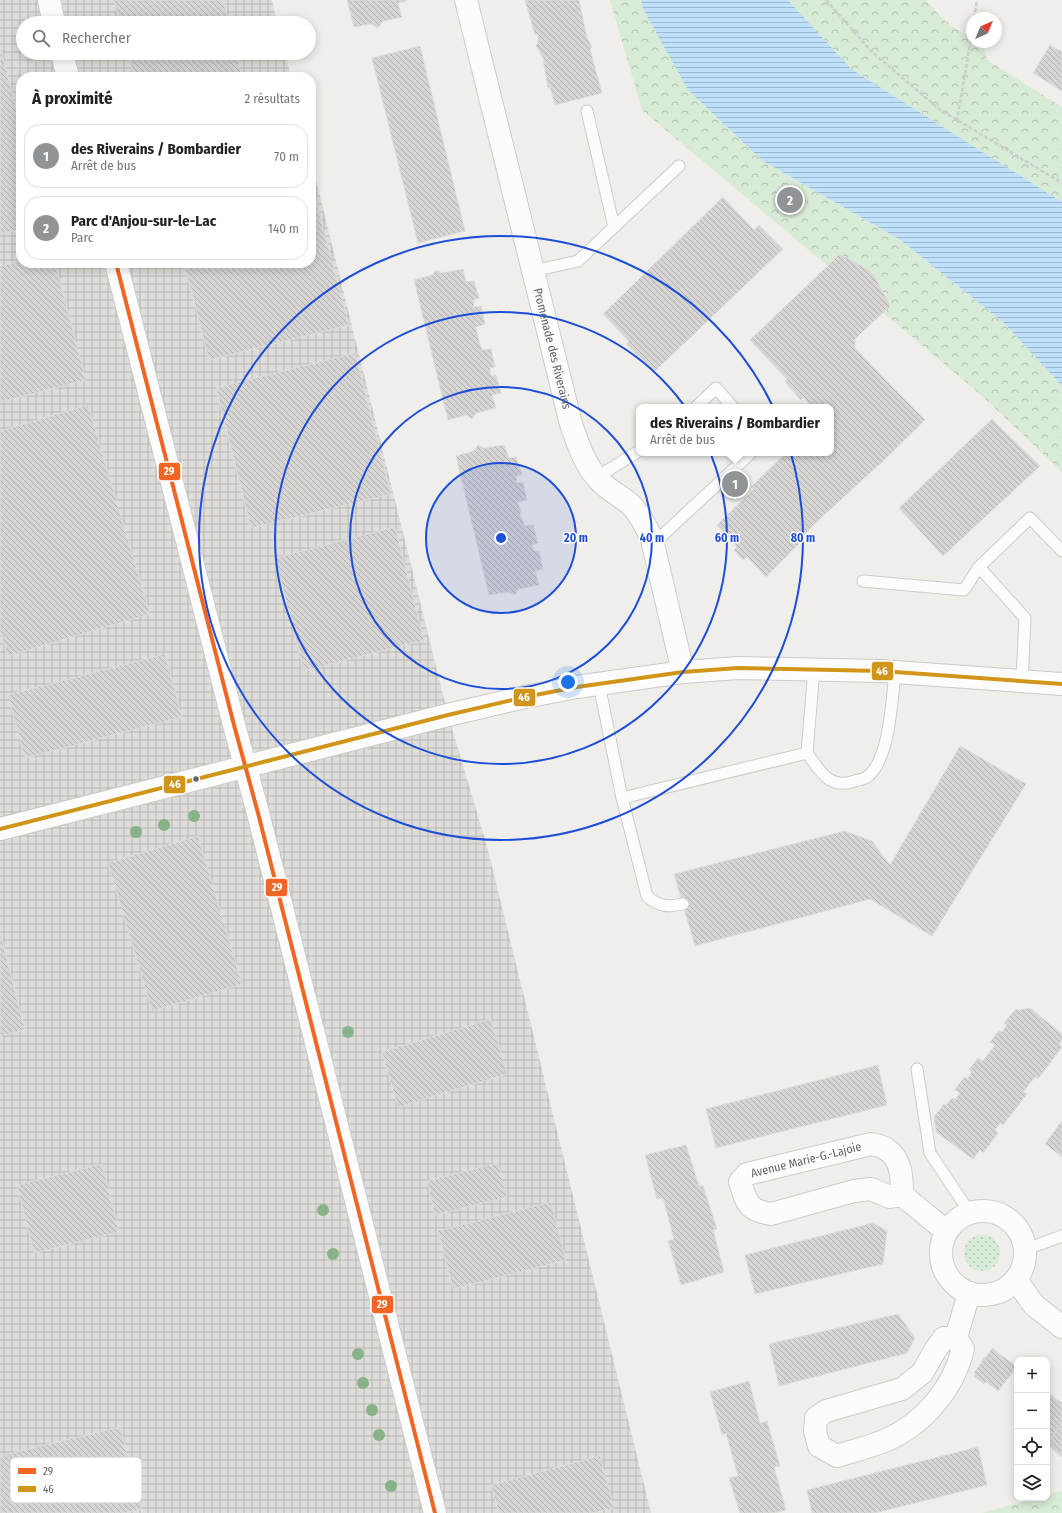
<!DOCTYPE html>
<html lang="fr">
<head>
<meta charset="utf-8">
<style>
  body { margin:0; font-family:"Fira Sans Condensed",sans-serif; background:#f2f2f2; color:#222 }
  .controls { position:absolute; right:12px; bottom:12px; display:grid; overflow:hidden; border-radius:8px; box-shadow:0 2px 10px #0003 }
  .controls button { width:36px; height:36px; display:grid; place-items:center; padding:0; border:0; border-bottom:1px solid #e0e0e0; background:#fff; color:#222; font:20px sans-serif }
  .compass { position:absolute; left:966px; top:12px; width:36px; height:36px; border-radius:50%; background:#fff; box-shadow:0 2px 10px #0003; rotate:44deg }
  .you { position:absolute; left:568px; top:682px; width:14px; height:14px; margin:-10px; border:3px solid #fff; border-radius:50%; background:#1a73e8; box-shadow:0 0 0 6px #1a73e833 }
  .badge { display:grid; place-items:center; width:26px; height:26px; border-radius:50%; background:#919496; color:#fff; font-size:13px; font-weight:700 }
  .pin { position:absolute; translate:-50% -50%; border:2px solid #fff; box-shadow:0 1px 4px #0006 }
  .popup { position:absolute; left:636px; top:404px; width:198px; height:52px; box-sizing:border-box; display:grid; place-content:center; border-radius:8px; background:#fff; filter:drop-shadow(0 1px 3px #0005); font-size:13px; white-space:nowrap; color:#767676 }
  .popup b { font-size:15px; color:#222 }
  .popup::after { content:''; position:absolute; left:50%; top:100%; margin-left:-8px; border:8px solid transparent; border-top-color:#fff }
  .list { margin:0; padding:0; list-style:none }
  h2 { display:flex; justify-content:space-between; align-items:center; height:52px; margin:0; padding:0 16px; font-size:17px }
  h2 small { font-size:13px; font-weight:400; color:#767676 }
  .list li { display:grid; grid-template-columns:26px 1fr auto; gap:12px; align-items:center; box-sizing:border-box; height:64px; margin:0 8px 8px; padding:0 8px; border:1px solid #e0e0e0; border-radius:16px }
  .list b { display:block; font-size:15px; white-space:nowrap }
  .list p { margin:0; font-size:13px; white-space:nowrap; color:#767676 }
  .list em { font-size:13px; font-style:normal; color:#767676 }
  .icon { flex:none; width:22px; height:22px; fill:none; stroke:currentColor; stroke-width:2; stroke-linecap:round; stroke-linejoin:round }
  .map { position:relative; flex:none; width:1062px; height:1513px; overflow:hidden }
  .search { position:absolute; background:#fff; box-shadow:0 2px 10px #0003; left:16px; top:16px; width:300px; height:44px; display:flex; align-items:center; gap:10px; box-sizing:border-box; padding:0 14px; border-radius:22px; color:#767676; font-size:15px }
  .panel { position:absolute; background:#fff; box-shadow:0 2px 10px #0003; left:16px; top:72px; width:300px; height:196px; border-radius:16px }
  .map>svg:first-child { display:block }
</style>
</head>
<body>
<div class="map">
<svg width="1062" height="1513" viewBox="0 0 1062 1513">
  <defs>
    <pattern id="industrial-grid" width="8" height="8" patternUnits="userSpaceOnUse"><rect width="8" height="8" fill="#dfddda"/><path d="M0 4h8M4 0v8" fill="none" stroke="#b8b7b5"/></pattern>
    <pattern id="grass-dots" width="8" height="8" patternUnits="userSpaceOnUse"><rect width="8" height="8" fill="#d8ebd6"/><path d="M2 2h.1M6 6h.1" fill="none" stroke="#b2c2b1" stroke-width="1.8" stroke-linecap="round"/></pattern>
    <pattern id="park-crowns" width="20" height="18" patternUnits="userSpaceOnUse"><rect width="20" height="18" fill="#d8ebd6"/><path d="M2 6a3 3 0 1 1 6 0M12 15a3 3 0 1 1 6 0" fill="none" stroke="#b2c2b1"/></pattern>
    <pattern id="water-rules" width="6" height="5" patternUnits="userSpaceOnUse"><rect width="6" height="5" fill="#bfe0f9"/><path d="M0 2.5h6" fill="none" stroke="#9eb9cd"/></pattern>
    <pattern id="building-back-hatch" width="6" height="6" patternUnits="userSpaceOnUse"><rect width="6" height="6" fill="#d6d5d3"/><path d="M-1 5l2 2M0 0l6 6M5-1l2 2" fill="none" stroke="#b1b0af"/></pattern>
  </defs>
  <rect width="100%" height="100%" fill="#efeeea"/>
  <!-- industrial -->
  <polygon fill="url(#industrial-grid)" points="0,0 272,0 277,23 23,23 23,53 285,53 291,77 21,77 21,263 311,263 311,160 448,715 487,846 651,1513 0,1513"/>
  <!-- grass -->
  <circle fill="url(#grass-dots)" cx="982" cy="1253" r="18"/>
  <!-- park -->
  <g fill="url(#park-crowns)">
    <polygon points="610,0 641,0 643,9 763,161 899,239 1003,322 1062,386 1062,472 981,395 642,110"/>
    <path d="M788,0H926C939,16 952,29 972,37V42H982L987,60L1062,107V202L851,69Z"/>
    <polygon points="1062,1491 1062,1513 982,1513 1038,1498 1047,1498 1047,1495"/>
  </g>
  <!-- water -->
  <polygon fill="url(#water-rules)" points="641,0 788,0 851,69 1062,202 1062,386 1003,322 899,239 763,161 688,90 643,9"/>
  <!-- building -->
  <g fill="url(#building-back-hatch)" stroke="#deddd9">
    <polygon points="114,0 223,0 229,23 120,23"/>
    <polygon points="347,0 407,0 407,1 398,3 402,17 383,21 378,28 371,24 354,27"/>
    <polygon points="525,0 579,0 587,38 592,47 590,49 602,93 555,105 550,87 548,88 543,60 545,61 536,46 538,42 538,34 535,35"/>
    <polygon points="1050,45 1062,52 1062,91 1033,73"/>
    <polygon points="0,46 21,128 21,229 0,234"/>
    <polygon points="420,46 465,231 418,243 372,58"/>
    <polygon points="128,53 236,53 242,77 134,77"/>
    <polygon points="311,186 312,186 349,325 209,360 184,263 311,263"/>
    <polygon points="723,197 754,230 759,225 783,249 654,372 626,344 629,341 603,314"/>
    <polygon points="840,254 869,270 874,275 890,306 855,339 855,348 925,420 882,462 824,515 802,537 804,539 766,577 747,557 743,560 734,550 737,547 717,525 754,489 751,487 783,456 781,453 831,453 831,407 813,407 803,397 801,400 785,382 787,379 750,340"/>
    <polygon points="21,261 21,263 55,263 86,380 0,402 0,266"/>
    <polygon points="463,269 466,282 474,281 479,298 473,300 474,307 481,306 485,324 476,327 478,338 482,350 491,349 495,367 490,368 491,376 496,375 501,393 492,395 496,408 476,413 472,419 467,415 448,420 414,280 432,275 436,270 442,273"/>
    <polygon points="355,353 391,494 251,528 216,388"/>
    <polygon points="88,405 150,614 8,656 0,631 0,431"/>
    <polygon points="992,419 1040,466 943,556 899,508"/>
    <polygon points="478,445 484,448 504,445 509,458 516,457 522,475 516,476 517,483 523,482 527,500 518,502 521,512 520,514 525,526 533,525 538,543 532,545 534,551 539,551 543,569 535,571 539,585 518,589 515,595 507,592 489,595 456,456 474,451"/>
    <polygon points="395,527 424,640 304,671 275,558"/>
    <polygon points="165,654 182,717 25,758 8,695"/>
    <polygon points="960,746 1026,784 932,936 870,899 695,946 674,874 845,831 872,841 890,865"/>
    <polygon points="198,836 242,984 152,1011 108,863"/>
    <polygon points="0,932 25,1030 0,1036"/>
    <polygon points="1030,1008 1062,1034 1062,1040 1059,1044 1062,1047 1038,1079 1035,1077 1023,1092 1027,1094 1003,1125 1000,1123 995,1130 998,1133 983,1153 980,1150 973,1159 936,1132 934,1117 944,1104 946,1105 952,1098 955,1100 960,1093 955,1090 964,1077 967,1079 972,1072 969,1070 978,1058 983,1061 995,1045 990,1042 999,1031 1002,1032 1007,1025 1004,1023 1016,1009 1018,1010"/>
    <polygon points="491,1019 507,1074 398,1107 382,1052"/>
    <polygon points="878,1065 887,1105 716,1148 706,1109"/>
    <polygon points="1061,1122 1062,1123 1062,1157 1045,1144"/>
    <polygon points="686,1145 699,1186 703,1186 717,1229 713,1230 724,1272 681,1285 668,1241 674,1239 663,1198 657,1199 645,1155"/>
    <polygon points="498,1163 507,1197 435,1215 427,1181"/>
    <polygon points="102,1164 119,1232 34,1253 17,1185"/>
    <polygon points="551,1202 566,1260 453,1289 438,1231"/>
    <polygon points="873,1223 887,1231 883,1264 755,1294 745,1255"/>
    <polygon points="898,1314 915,1338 907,1353 779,1386 769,1344"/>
    <polygon points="992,1348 1017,1367 998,1391 986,1382 984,1384 974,1376 976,1374 974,1373 983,1360 983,1358 986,1357"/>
    <polygon points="749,1381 760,1423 767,1421 780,1466 774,1467 786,1510 774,1513 740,1513 729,1478 738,1476 726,1433 722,1435 710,1392"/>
    <polygon points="1047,1392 1062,1403 1062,1423 1047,1443"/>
    <polygon points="1062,1423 1062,1457 1047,1444"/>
    <polygon points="120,1427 141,1509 126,1513 0,1513 0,1456"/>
    <polygon points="978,1447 987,1485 875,1513 812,1513 807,1490"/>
    <polygon points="600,1456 614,1508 593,1513 499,1513 491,1485"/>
  </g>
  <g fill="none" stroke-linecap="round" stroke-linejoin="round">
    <!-- lane casing -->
    <g stroke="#cbcccc" stroke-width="13">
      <g id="lane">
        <polyline points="587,111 614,227"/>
        <polyline points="533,271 578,261 679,166"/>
        <polyline points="696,407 716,388 733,407"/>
        <polyline points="597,477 639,451"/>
        <polyline points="653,544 751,453"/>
        <polyline points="863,581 964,590 979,567"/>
        <polyline points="1022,681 1025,618 979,567 1030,518 1062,551"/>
        <polyline points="599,684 622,798 807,753 814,669"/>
        <path d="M807,753C820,771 829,790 855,781C858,780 864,779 867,777C890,760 892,698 895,672"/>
        <path d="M622,798L647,896C658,907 669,907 683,904"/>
        <polyline points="917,1069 930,1153 970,1213"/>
        <polyline points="1024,1250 1062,1236"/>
      </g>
    </g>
    <!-- street casing -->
    <g stroke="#cbcccc" stroke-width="24">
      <g id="street">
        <polyline points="49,0 54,23"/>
        <path id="s1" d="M466,0L571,424C578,444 585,466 600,481C609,491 623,497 632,506C641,516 647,528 652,540L683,672"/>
        <polyline points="62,53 68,77"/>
        <polyline points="116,263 234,725 258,813 435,1513"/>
        <path d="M902,1195C902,1178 902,1159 886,1149C882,1146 875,1145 871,1144L747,1174L740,1182C747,1203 747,1210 771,1214L854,1191L871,1189L890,1197L902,1195L946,1231"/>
        <circle cx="983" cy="1253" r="42"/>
        <polyline points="1016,1280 1034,1305 1062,1327"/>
        <path d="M944,1338H956L963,1349C953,1389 923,1425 884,1441C869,1447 853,1451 837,1456L819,1446L815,1431L816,1418L826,1411L902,1389L922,1373L936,1349Z"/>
        <polyline points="956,1338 969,1293"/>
      </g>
    </g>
    <!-- secondary casing -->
    <g stroke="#cacacb" stroke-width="24">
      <polyline id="secondary" points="0,829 448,715 525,697 577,687 683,672 738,668 881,671 1062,684"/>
    </g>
    <!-- path -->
    <g stroke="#cacfcc" stroke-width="2.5" stroke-dasharray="4 2" stroke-linecap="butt">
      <polyline points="826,0 871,51 939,109 1062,183"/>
      <polyline points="974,18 977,0"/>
      <polyline points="957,121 972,32"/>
    </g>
    <!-- lane -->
    <use href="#lane" stroke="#fdfcfc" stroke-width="11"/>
    <!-- street -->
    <use href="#street" stroke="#fdfcfc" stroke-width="22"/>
    <!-- secondary -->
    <use href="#secondary" stroke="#fdfcfc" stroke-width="22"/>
    <!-- bus-1 casing -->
    <g stroke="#fff" stroke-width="7">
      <polyline id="bus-1" points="116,263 234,725 258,813 435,1513"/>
    </g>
    <!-- bus-2 casing -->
    <g stroke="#fff" stroke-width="7">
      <polyline id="bus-2" points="0,829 448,715 525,697 577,687 683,672 738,668 881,671 1062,684"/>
    </g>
    <!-- bus-1 -->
    <use href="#bus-1" stroke="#f26522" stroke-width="4"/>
    <!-- bus-2 -->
    <use href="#bus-2" stroke="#d1951a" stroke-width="4"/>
  </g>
  <!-- trees -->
  <g fill="#88b388">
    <circle cx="194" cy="816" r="6"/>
    <circle cx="164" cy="825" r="6"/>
    <circle cx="136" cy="832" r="6"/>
    <circle cx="348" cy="1032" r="6"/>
    <circle cx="323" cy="1210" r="6"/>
    <circle cx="333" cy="1254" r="6"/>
    <circle cx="358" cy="1354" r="6"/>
    <circle cx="363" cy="1383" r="6"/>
    <circle cx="372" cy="1410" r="6"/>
    <circle cx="379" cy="1435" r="6"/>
    <circle cx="391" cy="1486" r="6"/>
  </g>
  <!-- distance rings -->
  <circle cx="501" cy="538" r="75" fill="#1d4ed8" fill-opacity=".12"/>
  <g fill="none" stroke="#1d4ed8" stroke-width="2">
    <circle cx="501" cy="538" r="75"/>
    <circle cx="501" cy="538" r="151"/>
    <circle cx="501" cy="538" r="226"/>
    <circle cx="501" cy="538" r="302"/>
  </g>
  <!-- markers -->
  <circle fill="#5f6368" stroke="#fff" stroke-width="1.5" cx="196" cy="779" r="3.5"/>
  <g text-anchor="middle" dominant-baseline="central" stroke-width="3" stroke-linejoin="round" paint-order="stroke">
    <!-- street labels -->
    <g font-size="12" fill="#5f6368" stroke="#fff">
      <text stroke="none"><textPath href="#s1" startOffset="359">Promenade des Riverains</textPath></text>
      <text transform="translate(806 1160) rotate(-14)">Avenue Marie-G.-Lajoie</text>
    </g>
  </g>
  <!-- legend -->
  <rect x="10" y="1457" width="132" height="46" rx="6" fill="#fff" stroke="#cfd0d2" stroke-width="1"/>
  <rect x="18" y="1468" width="18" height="6" fill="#f26522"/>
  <rect x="18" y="1486" width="18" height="6" fill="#d1951a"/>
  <g font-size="11" fill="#5f6368">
    <text x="43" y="1475">29</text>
    <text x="43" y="1493">46</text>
  </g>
  <circle cx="501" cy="538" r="6" fill="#1d4ed8" stroke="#fff" stroke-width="2"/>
  <g font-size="12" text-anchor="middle" font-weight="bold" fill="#1d4ed8" stroke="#fff" stroke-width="3" stroke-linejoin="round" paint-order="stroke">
    <text x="576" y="542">20 m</text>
    <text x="652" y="542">40 m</text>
    <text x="727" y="542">60 m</text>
    <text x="803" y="542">80 m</text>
  </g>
  <g stroke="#fff" stroke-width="1.5">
    <rect x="158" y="462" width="23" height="19" rx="4" fill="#f26522"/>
    <rect x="871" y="661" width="23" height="20" rx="4" fill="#d1951a"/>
    <rect x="513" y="688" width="23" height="19" rx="4" fill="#d1951a"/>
    <rect x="163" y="775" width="23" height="19" rx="4" fill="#d1951a"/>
    <rect x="265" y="878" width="23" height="19" rx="4" fill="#f26522"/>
    <rect x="371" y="1295" width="23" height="19" rx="4" fill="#f26522"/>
  </g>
  <g font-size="11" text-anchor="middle" font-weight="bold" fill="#fff">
    <text x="169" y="475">29</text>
    <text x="882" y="675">46</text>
    <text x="524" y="701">46</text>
    <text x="175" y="788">46</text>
    <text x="277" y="891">29</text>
    <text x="382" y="1308">29</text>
  </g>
</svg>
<div class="controls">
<button>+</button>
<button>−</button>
<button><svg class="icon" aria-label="locate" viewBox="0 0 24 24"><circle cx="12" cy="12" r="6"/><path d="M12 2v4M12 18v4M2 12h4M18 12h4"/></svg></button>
<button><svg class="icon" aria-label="layers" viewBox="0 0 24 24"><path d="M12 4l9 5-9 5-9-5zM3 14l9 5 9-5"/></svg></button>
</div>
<svg class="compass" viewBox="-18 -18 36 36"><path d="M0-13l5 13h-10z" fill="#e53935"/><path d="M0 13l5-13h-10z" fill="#767676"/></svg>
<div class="you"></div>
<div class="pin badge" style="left:735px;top:484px">1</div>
<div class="popup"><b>des Riverains / Bombardier</b>Arrêt de bus</div>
<div class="pin badge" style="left:790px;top:200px">2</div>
<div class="search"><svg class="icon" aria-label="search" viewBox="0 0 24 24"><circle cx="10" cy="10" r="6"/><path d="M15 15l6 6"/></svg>Rechercher</div>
<section class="panel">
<h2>À proximité<small>2 résultats</small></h2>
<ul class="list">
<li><span class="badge">1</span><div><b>des Riverains / Bombardier</b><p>Arrêt de bus</p></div><em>70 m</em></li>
<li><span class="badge">2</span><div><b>Parc d'Anjou-sur-le-Lac</b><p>Parc</p></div><em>140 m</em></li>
</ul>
</section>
</div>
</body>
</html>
